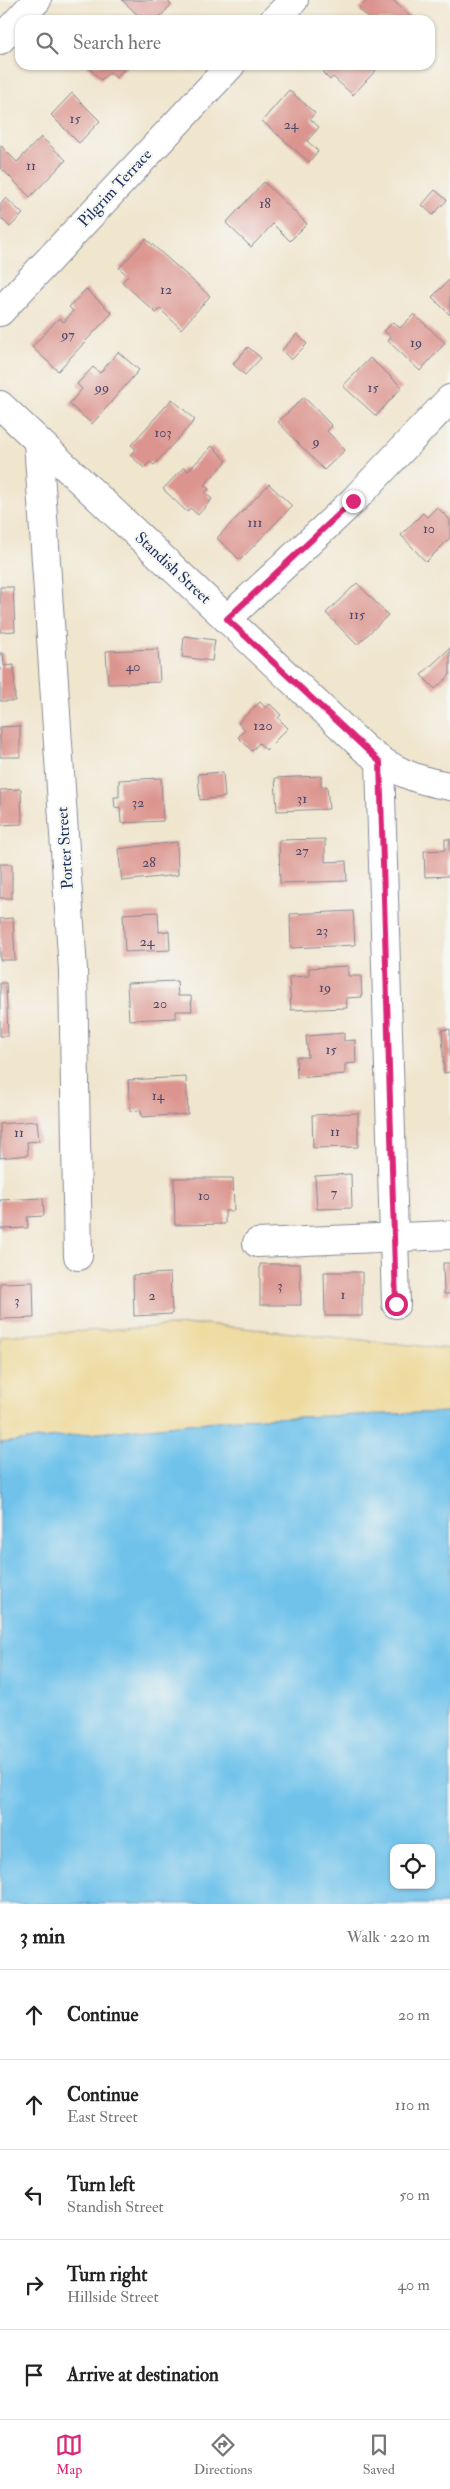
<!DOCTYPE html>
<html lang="en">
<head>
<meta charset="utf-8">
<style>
  body { margin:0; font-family:"IM FELL Double Pica",serif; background:#f6f6f6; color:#222 }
  .controls { position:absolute; right:15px; bottom:15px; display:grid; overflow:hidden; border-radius:10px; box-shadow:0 1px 4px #0004 }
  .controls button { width:45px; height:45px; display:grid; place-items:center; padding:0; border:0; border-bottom:1px solid #e0e0e0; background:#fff; color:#222; font:25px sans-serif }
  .stop { position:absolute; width:15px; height:15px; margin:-11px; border:4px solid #db2777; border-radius:50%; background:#fff }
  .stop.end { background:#db2777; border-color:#fff; box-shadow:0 1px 5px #0008 }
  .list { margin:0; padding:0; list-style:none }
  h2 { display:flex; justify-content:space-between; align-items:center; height:65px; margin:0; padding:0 20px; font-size:21px }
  h2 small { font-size:16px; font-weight:400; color:#767676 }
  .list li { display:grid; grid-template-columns:32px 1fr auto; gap:15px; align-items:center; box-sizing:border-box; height:90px; padding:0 20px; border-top:1px solid #e0e0e0 }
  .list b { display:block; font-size:19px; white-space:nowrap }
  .list p { margin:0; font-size:16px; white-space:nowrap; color:#767676 }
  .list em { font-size:16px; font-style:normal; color:#767676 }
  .icon { flex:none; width:28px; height:28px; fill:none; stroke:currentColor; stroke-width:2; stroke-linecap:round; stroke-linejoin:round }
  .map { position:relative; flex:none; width:450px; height:1904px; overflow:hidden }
  .search { position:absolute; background:#fff; box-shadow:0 1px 4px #0004; left:15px; right:15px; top:15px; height:55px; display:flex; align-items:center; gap:12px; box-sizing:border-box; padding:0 18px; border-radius:15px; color:#767676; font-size:19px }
  .sheet { height:515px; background:#fff }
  nav { display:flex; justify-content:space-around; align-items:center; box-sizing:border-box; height:70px; border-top:1px solid #e0e0e0; background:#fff; font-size:14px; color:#767676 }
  nav a { display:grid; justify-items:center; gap:2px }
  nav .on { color:#db2777 }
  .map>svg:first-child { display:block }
</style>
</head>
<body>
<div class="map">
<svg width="450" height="1904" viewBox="0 0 450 1904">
  <rect width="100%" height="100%" fill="#f6f6f2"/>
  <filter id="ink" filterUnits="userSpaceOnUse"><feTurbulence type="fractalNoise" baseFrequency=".02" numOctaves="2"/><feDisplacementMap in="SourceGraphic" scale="10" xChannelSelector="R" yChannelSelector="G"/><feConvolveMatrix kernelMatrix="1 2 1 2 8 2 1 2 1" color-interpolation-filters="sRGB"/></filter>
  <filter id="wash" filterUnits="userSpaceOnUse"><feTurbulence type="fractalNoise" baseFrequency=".0096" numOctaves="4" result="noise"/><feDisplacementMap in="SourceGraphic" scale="20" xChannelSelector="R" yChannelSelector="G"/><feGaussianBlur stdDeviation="1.12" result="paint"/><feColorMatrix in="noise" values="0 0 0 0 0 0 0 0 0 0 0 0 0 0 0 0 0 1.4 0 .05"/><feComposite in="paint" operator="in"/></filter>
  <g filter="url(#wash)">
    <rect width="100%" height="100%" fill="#f0e5cd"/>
    <!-- sand -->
    <polygon fill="#eeda9e" stroke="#84847e" points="205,1324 450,1349 450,1412 237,1419 0,1443 0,1336"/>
    <!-- water -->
    <path fill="#6fc2eb" stroke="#4578a4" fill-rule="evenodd" d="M450,1412V1904H0V1443L237,1419ZM394,1848H431V1885H394Z"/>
    <g id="blocks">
      <!-- building -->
      <g fill="#dc948e">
        <polygon points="122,0 167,0 171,5 157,20 143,20"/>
        <polygon points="368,0 393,0 414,20 371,20 359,9"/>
        <polygon points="86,65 128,65 116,78 110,72 101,80"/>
        <polygon points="321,65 373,65 377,69 353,95 333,77 330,80 323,73 326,70"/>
        <polygon points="289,90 315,113 310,119 319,127 307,141 318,151 309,162 262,121"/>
        <polygon points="72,93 100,121 79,143 51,115"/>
        <polygon points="41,137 66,160 30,197 0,167 0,145 17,162"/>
        <polygon points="264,182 307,224 290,241 273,224 251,247 226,223"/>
        <polygon points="435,190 447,200 433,215 422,205"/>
        <polygon points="6,198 23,214 10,227 0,217 0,205"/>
        <polygon points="146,239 210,296 181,329 160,309 156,313 122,282 128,276 119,268"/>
        <polygon points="450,279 450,315 432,297"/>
        <polygon points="86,289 112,313 58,371 32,347 59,318 64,322 73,311 69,307"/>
        <polygon points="414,314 445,343 420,371 388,341 391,337 384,331 393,322 400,328"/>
        <polygon points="297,334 307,344 291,360 282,350"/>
        <polygon points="248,347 261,358 245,375 233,364"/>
        <polygon points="118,352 139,370 92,424 69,404 82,389 77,384 93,367 100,373"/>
        <polygon points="370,358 402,387 376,416 343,386"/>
        <polygon points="304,397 332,426 327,431 345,450 324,470 278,422"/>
        <polygon points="172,399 195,420 154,465 150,462 144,468 130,455 136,449 131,445"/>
        <polygon points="212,446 227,461 204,485 209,489 205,493 212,499 198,515 190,508 187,512 163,489 184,467 188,471"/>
        <polygon points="269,484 292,506 240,560 217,538"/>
        <polygon points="437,507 450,520 450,538 426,562 401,535 423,513 427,517"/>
        <polygon points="357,583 388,615 357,645 326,613"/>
        <polygon points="0,587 13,587 15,631 0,632"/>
        <polygon points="184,636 215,640 212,661 182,657"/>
        <polygon points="450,648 450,675 435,689 421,675"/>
        <polygon points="158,649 160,682 108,684 106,651"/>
        <polygon points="0,653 3,653 4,666 14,665 15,701 0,701"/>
        <polygon points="260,702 266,708 270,704 281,715 278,718 288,728 266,750 259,743 252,751 238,737 245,730 238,723"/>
        <polygon points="20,726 20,757 0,757 0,727"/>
        <polygon points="223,772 225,797 200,800 198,774"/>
        <polygon points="321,776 321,787 327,786 329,809 277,811 275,778"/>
        <polygon points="161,778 163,821 121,823 120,807 115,808 114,797 119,797 119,780"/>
        <polygon points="21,789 22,824 0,825 0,790"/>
        <polygon points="325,839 325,862 346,861 347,881 280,883 279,840"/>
        <polygon points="445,839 450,839 450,876 425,877 424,851 445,850"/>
        <polygon points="177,842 178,875 122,881 118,849"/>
        <rect x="0" y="864" width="12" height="34"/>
        <polygon points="353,911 355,945 291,948 290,914"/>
        <polygon points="158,912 159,932 169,931 170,950 125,952 123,914"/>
        <polygon points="13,918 15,960 0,960 0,919"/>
        <polygon points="348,966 348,976 361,976 362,997 346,998 347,1008 291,1010 289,977 309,976 309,968"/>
        <polygon points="177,981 178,996 191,996 192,1011 176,1011 176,1018 129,1020 127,983"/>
        <polygon points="0,983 6,983 8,1036 0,1036"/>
        <polygon points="450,1029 450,1072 444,1073 442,1030"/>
        <polygon points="344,1033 344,1041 355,1040 356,1063 345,1064 345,1074 297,1078 296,1057 308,1057 306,1036"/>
        <polygon points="186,1077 188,1114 142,1117 141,1110 130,1111 128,1080"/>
        <polygon points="358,1113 358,1147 313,1148 312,1115"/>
        <polygon points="37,1121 39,1141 27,1142 28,1155 0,1158 0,1124"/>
        <polygon points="351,1174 352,1208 317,1209 315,1176"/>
        <polygon points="174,1178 233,1178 234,1211 225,1211 225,1224 175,1225"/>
        <polygon points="43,1198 44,1216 27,1217 28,1228 0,1229 0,1200"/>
        <polygon points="443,1263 450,1263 450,1294 444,1294"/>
        <polygon points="260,1264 300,1264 301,1305 260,1305"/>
        <polygon points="324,1272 362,1272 362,1316 325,1316"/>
        <polygon points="170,1273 172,1314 134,1316 133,1275"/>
        <polygon points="33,1282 34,1318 0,1319 0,1283"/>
      </g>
    </g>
  </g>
  <g filter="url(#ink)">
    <use href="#blocks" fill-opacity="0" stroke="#868a96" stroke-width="1"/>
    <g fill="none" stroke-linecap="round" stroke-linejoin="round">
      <!-- minor casing -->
      <g stroke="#868a96" stroke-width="30">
        <g id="minor">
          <polyline points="274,20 294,0"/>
          <polyline points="0,40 37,0"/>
          <polyline points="0,312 231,65"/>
          <polyline points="38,441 73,970 78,1256"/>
          <polyline points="227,619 353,501 450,399"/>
          <polyline points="380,762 396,1304"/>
          <polyline points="257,1243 450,1235"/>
        </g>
      </g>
      <!-- tertiary casing -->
      <g stroke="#868a96" stroke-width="30">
        <path id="tertiary" d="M0,405L365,749C391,770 417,781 450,786"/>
      </g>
      <!-- minor -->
      <use href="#minor" stroke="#fff" stroke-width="28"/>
      <!-- tertiary -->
      <use href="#tertiary" stroke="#fff" stroke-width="28"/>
    </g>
  </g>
  <g fill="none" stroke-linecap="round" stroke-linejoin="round" filter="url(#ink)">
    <!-- route -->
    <polyline stroke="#db2777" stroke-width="6" points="353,501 227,619 380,762 396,1304"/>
  </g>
  <g text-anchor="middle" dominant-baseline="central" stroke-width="4.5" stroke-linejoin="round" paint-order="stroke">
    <!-- number labels -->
    <g font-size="14" fill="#4b486a">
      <text x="75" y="118">15</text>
      <text x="291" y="124">24</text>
      <text x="31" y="165">11</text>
      <text x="265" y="203">18</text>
      <text x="166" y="289">12</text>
      <text x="68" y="334">97</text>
      <text x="416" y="342">19</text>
      <text x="102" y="387">99</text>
      <text x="373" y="387">15</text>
      <text x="163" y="432">103</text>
      <text x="316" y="441">9</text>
      <text x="255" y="522">111</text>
      <text x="429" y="528">10</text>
      <text x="357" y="614">115</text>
      <text x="133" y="666">40</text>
      <text x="263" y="725">120</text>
      <text x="302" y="798">31</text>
      <text x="138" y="802">32</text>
      <text x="302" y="850">27</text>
      <text x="149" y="862">28</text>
      <text x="322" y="930">23</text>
      <text x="147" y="941">24</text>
      <text x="325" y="987">19</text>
      <text x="160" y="1003">20</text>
      <text x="331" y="1049">15</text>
      <text x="158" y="1095">14</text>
      <text x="335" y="1131">11</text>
      <text x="19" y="1132">11</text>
      <text x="334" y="1192">7</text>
      <text x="204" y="1195">10</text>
      <text x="280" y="1285">3</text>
      <text x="343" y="1294">1</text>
      <text x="152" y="1295">2</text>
      <text x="17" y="1300">3</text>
    </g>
    <!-- street labels -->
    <g font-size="16" fill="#1b2f5e" stroke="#f6f6f2">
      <text transform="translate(115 188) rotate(-47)">Pilgrim Terrace</text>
      <text transform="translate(173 568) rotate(43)">Standish Street</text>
      <text transform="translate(65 848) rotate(-94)">Porter Street</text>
    </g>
  </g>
</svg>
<div class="controls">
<button><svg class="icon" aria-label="locate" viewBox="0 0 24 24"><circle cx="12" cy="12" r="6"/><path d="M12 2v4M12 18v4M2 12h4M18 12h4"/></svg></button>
</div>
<div class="stop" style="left:396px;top:1304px"></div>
<div class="stop end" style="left:353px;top:501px"></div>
<div class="search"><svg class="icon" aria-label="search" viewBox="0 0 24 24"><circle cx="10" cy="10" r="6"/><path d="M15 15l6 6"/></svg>Search here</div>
</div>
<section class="sheet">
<h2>3 min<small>Walk · 220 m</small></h2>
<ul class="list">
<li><svg class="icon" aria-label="ahead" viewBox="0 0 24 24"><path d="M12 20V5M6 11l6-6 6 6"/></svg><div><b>Continue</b></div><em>20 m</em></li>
<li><svg class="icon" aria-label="ahead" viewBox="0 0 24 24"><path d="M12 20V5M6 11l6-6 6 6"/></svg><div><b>Continue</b><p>East Street</p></div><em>110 m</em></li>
<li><svg class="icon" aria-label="left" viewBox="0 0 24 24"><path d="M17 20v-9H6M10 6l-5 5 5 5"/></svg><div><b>Turn left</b><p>Standish Street</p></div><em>50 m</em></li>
<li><svg class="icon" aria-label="right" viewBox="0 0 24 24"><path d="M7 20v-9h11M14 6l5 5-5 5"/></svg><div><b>Turn right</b><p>Hillside Street</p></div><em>40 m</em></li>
<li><svg class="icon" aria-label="arrive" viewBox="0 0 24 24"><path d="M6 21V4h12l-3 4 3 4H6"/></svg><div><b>Arrive at destination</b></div></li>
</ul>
</section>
<nav>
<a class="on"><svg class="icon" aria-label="map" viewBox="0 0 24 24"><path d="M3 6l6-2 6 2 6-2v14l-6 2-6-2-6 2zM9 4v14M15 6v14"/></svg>Map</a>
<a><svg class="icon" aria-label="directions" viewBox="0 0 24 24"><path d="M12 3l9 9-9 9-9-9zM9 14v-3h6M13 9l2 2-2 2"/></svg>Directions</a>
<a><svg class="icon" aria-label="saved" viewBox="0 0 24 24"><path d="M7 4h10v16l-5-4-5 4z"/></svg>Saved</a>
</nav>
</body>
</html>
